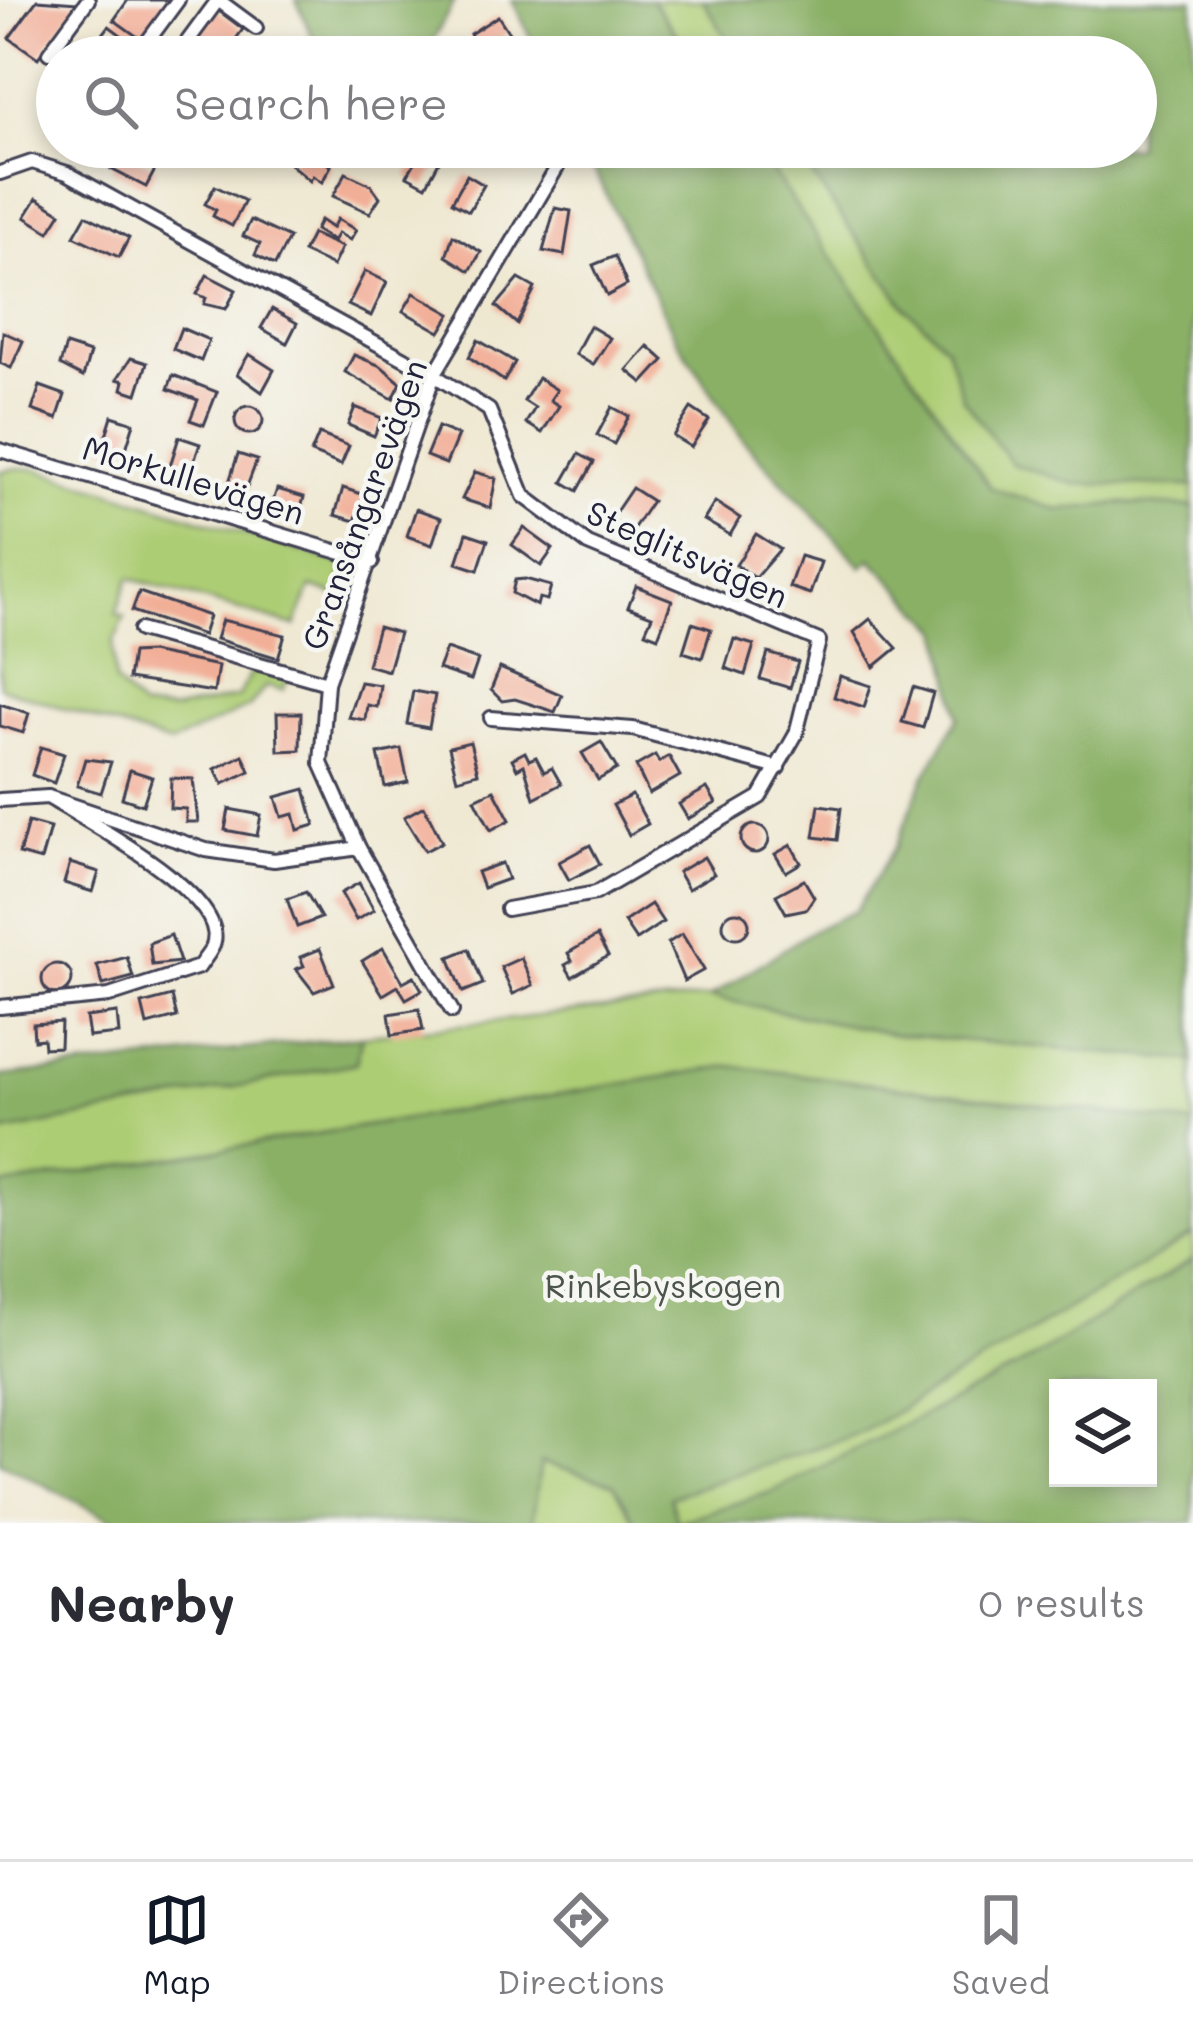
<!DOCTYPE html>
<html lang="en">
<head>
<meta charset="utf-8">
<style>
  body { margin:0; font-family:Mali,sans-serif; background:#f7f7f7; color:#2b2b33 }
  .controls { position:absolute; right:36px; bottom:36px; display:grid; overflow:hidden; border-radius:0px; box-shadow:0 6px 18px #0003 }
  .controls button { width:108px; height:108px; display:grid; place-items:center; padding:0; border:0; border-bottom:3px solid #e1e1e2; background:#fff; color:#2b2b33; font:60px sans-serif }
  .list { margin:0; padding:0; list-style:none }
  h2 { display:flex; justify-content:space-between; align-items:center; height:156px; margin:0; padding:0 48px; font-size:51px }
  h2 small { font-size:39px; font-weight:400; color:#7c7c81 }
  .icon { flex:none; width:66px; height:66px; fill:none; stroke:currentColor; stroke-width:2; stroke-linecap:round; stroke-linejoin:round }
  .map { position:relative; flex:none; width:1193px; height:1523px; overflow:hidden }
  .search { position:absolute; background:#fff; box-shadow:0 6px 18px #0003; left:36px; right:36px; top:36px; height:132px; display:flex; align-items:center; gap:30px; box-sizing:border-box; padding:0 42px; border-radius:66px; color:#7c7c81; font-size:45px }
  .sheet { height:336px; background:#fff }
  nav { display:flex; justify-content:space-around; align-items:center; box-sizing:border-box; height:168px; border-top:3px solid #e1e1e2; background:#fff; font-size:33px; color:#7c7c81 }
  nav a { display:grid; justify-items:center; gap:6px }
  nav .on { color:#111827 }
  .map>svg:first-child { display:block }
</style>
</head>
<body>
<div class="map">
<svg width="1193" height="1523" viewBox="0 0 1193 1523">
  <rect width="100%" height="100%" fill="#f6f6f2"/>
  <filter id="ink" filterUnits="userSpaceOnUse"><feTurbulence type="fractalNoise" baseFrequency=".00833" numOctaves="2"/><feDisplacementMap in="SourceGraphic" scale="24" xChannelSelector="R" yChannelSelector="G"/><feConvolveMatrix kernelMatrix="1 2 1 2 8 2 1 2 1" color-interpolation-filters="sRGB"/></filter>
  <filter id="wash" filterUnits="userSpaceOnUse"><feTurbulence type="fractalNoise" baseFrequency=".004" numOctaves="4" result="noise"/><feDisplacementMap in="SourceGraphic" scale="48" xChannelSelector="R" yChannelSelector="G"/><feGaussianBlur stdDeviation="2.7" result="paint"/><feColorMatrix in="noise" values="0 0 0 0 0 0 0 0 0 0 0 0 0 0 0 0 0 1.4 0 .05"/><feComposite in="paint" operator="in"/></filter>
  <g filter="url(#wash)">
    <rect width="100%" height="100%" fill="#efe8d1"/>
    <!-- green -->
    <g fill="#adcd75" stroke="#687858" stroke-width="3">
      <polygon points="652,0 703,0 738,57 693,57"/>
      <polygon points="755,147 792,147 907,309 946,346 963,399 1135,483 1193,486 1193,507 1124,503 1059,510 991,488"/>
      <polygon points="17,468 37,469 339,563 344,570 338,596 311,587 295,626 129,578 116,614 125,617 113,643 115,682 142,709 172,711 238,697 252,671 289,677 283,690 266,686 250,706 170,744 0,687 0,471"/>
      <polygon points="710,997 892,1034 1193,1061 1193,1124 729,1066 0,1186 0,1133 356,1063 362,1036"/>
      <polygon points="1193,1235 1193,1259 1017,1368 772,1492 677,1523 669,1497 862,1432"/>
      <polygon points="540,1462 614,1484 636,1523 532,1523"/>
    </g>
    <!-- forest -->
    <g fill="#8ab066" stroke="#566950" stroke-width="3" fill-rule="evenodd">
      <polygon points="296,0 455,0 424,57 287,57 313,37"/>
      <polygon points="512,0 652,0 693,57 540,57"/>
      <polygon points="703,0 1193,0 1193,486 1075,484 1012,464 963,399 946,346 907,309 792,147 1136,147 1136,57 738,57"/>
      <polygon points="583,147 755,147 991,488 1059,510 1124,503 1193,507 1193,1061 892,1034 710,997 815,929 855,911 896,846 924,777 959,717 941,631 871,559 862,567 744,441 676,338"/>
      <polygon points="362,1036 356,1063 0,1133 0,1076"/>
      <path d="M730,1066L1193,1124V1235L862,1432L670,1497L677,1522L771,1492L1016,1368L1193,1259V1523H636L614,1484L541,1462L532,1523H118L0,1462V1186ZM1058,1388H1148V1478H1058Z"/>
    </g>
    <g id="blocks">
      <!-- building -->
      <g fill="#f2af98">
        <polygon points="37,0 78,3 38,58 9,38"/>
        <polygon points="128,0 171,0 142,40 114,20"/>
        <polygon points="215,8 243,29 223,57 180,57"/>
        <polygon points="498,16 509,33 481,51 470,34"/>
        <polygon points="109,26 136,46 129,57 86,57"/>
        <polygon points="299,147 331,166 322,182 313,176 310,181 290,164"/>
        <polygon points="121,149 156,168 146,187 111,169"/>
        <polygon points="422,150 440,160 426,186 407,176"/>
        <polygon points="346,173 371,185 380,197 370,213 333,196"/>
        <polygon points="467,175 484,185 469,211 452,202"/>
        <polygon points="215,186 245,201 232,226 213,216 216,210 205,204"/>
        <polygon points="37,198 61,213 49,232 25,217"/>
        <polygon points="555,208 571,211 564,255 543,251"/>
        <polygon points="86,215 129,238 119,257 74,236"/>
        <polygon points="337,219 356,230 350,240 338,233 333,241 315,230 320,220 332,228"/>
        <polygon points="251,220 289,238 275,265 255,255 260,244 243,236"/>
        <polygon points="312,234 342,247 333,266 303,252"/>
        <polygon points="453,235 481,252 470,271 446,256"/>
        <polygon points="615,256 627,285 607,296 593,265"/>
        <polygon points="365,271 387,282 371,316 348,305"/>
        <polygon points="207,275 236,290 226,309 204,304 206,298 197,294"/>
        <polygon points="519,279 535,288 517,324 496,306"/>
        <polygon points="414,293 451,314 440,332 403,311"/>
        <polygon points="272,309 297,323 287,343 261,328"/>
        <polygon points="590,326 610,338 593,365 575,354"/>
        <polygon points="181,328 209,340 201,361 173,349"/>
        <polygon points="3,332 23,341 11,368 0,363"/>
        <polygon points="478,340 515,362 504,381 469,357"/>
        <polygon points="66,345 90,353 83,377 60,365"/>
        <polygon points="648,346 664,360 643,383 627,370"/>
        <polygon points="249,354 274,370 262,392 237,374"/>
        <polygon points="354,355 381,366 401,383 393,399 345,372"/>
        <polygon points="131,358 147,363 137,394 122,389 124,381 117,379"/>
        <polygon points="173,375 217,392 204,425 190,420 198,400 168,389"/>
        <polygon points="538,378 557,390 550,400 559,406 542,433 526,423 535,408 524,401"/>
        <polygon points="40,386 65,395 57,419 32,410"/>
        <circle cx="249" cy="420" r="14"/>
        <polygon points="355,407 382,418 374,436 348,425"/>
        <polygon points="612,407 629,416 614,444 597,435"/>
        <polygon points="691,408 709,420 691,447 673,436"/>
        <polygon points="112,416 134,423 125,452 103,445"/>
        <polygon points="438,427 458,435 446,464 426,456"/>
        <polygon points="319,434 349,446 341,465 311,453"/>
        <polygon points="179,437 200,444 189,475 169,469"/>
        <polygon points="238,454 257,460 243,497 226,492"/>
        <polygon points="579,454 594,462 578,491 563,482"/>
        <polygon points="475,472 496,478 490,508 462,499"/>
        <polygon points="343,488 364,495 355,521 335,515"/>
        <polygon points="632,488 652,501 631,532 611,519"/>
        <polygon points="277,489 304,497 298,519 270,510"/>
        <polygon points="715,502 740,518 730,535 704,520"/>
        <polygon points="416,509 441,518 432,545 407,536"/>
        <polygon points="524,528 553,549 541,566 512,545"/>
        <polygon points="467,533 488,540 478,570 457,563"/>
        <polygon points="756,534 780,549 755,578 736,565"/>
        <polygon points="800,556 821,562 810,594 789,587"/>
        <polygon points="525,579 551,586 547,600 539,598 537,606 512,593 515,580"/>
        <polygon points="636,586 672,600 658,637 645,632 652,616 628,607"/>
        <polygon points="139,592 209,616 203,635 132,611"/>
        <polygon points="870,619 897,648 874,667 854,632"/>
        <polygon points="222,620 285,635 278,658 216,639"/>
        <polygon points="692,623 711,629 702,658 683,652"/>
        <polygon points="378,627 399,633 388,671 367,665"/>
        <polygon points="734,639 754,645 745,675 725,668"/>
        <polygon points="446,649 478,660 471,680 438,669"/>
        <polygon points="150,652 218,666 214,692 128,679 132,653"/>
        <polygon points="768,653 798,662 790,688 760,679"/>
        <polygon points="500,668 562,695 555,712 515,699 502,701 491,690"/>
        <polygon points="840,676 871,686 864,707 834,697"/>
        <polygon points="360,682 380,685 377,707 367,705 365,720 348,717"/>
        <polygon points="913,687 933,693 923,728 902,722"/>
        <polygon points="413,691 435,695 429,728 407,724"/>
        <polygon points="0,704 29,713 23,733 0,726"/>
        <polygon points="277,713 301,713 300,750 278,751"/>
        <polygon points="470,742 478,773 457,779 449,747"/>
        <polygon points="601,742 617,769 598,780 582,753"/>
        <polygon points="41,747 64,754 54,783 32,775"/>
        <polygon points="401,749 408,782 385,787 378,754"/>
        <polygon points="525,752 529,760 536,757 544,772 552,768 561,784 534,798 524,765 517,769 512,759"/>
        <polygon points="243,755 250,771 223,784 215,769"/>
        <polygon points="655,755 659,762 669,756 680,776 649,794 636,766"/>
        <polygon points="85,759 111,762 101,793 77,786"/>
        <polygon points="130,770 152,777 143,805 122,798"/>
        <polygon points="171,778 193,779 198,822 186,822 186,809 170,808"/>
        <polygon points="707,788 716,803 688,819 679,804"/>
        <polygon points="305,789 315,825 298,830 294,814 282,817 276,797"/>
        <polygon points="494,790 510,820 491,830 475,799"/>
        <polygon points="632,795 648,824 629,835 613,805"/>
        <polygon points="819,805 841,808 837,840 814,837"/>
        <polygon points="424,806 442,842 425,851 404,817"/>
        <polygon points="229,809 261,815 257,836 225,830"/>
        <polygon points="28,822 50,828 41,860 19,854"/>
        <circle cx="755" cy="839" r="14"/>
        <polygon points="590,845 600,864 569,880 559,862"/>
        <polygon points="791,845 801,863 786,872 775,854"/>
        <polygon points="704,857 714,874 688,889 678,872"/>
        <polygon points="70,863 99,872 93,892 64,883"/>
        <polygon points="502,863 508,879 483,888 477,872"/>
        <polygon points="804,880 814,897 806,909 786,913 776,895"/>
        <polygon points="359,883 374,910 356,920 341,893"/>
        <polygon points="306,892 321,918 297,927 287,899"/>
        <polygon points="651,904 663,922 636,940 624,922"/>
        <circle cx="736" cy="925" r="13"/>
        <polygon points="682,934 704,970 684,981 668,943"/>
        <polygon points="171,935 180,962 152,965 149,943"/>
        <polygon points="597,936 608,956 572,977 565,965 572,961 568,953"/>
        <polygon points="383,948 403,982 414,976 422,990 406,999 398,986 383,995 362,961"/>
        <polygon points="320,949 334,984 314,992 296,969 304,966 300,957"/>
        <polygon points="469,949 483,984 463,992 449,957"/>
        <polygon points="127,957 133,977 103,985 97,965"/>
        <polygon points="521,958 533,985 513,994 501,967"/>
        <circle cx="57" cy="979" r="15"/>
        <polygon points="172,996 177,1017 147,1025 142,1004"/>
        <polygon points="419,1009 423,1030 392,1035 389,1014"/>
        <polygon points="117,1013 119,1034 89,1037 86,1017"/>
        <polygon points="61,1022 60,1047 44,1048 43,1039 34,1040 33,1024"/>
      </g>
    </g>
  </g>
  <g filter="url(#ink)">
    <use href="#blocks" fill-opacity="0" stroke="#414052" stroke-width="3"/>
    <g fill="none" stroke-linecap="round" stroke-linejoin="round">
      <!-- street casing -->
      <g stroke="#414052" stroke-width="18">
        <g id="street">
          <polyline points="218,0 256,28"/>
          <polyline points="49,53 88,0"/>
          <polyline points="136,57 178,0"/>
          <polyline points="176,57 218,0"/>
          <polyline points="0,173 32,162 67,173 434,375 489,410 524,496 588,544 819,641 796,734 760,797 596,893 507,909"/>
          <polyline points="0,450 372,562"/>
          <polyline points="140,630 327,683"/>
          <polyline points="491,718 633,729 778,768"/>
          <polyline points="0,800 48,797 206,850 274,860 359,848"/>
          <path d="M0,1007L109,996L199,967C203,960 213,950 214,942C225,893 85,821 48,797"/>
          <polyline points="452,1011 359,848 321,763 327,683 434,375 562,159"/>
        </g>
      </g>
      <!-- street -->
      <use href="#street" stroke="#fff" stroke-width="12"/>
    </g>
  </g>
  <g text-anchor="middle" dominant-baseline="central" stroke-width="9" stroke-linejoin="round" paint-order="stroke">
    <!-- street labels -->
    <g font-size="33" fill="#22223b" stroke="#f6f6f2">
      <text transform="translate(194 479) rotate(17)">Morkullevägen</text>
      <text transform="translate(363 504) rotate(-70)">Gransångarevägen</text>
      <text transform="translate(688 553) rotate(24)">Steglitsvägen</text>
    </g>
    <!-- park labels -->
    <g font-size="33" fill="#4c554c" stroke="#f6f6f2">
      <text x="663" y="1284">Rinkebyskogen</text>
    </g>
  </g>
</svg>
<div class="controls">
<button><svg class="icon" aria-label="layers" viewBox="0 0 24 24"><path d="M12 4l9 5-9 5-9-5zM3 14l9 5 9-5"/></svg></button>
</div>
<div class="search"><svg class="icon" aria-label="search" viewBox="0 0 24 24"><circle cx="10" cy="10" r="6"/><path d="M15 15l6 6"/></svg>Search here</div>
</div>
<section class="sheet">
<h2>Nearby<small>0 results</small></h2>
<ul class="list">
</ul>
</section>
<nav>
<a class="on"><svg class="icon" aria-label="map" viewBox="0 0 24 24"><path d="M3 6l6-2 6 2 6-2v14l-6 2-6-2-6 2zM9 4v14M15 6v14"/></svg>Map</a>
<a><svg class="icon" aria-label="directions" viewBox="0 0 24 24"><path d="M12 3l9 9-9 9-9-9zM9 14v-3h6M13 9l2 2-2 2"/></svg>Directions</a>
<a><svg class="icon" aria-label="saved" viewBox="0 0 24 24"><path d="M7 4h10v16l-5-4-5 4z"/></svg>Saved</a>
</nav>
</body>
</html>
